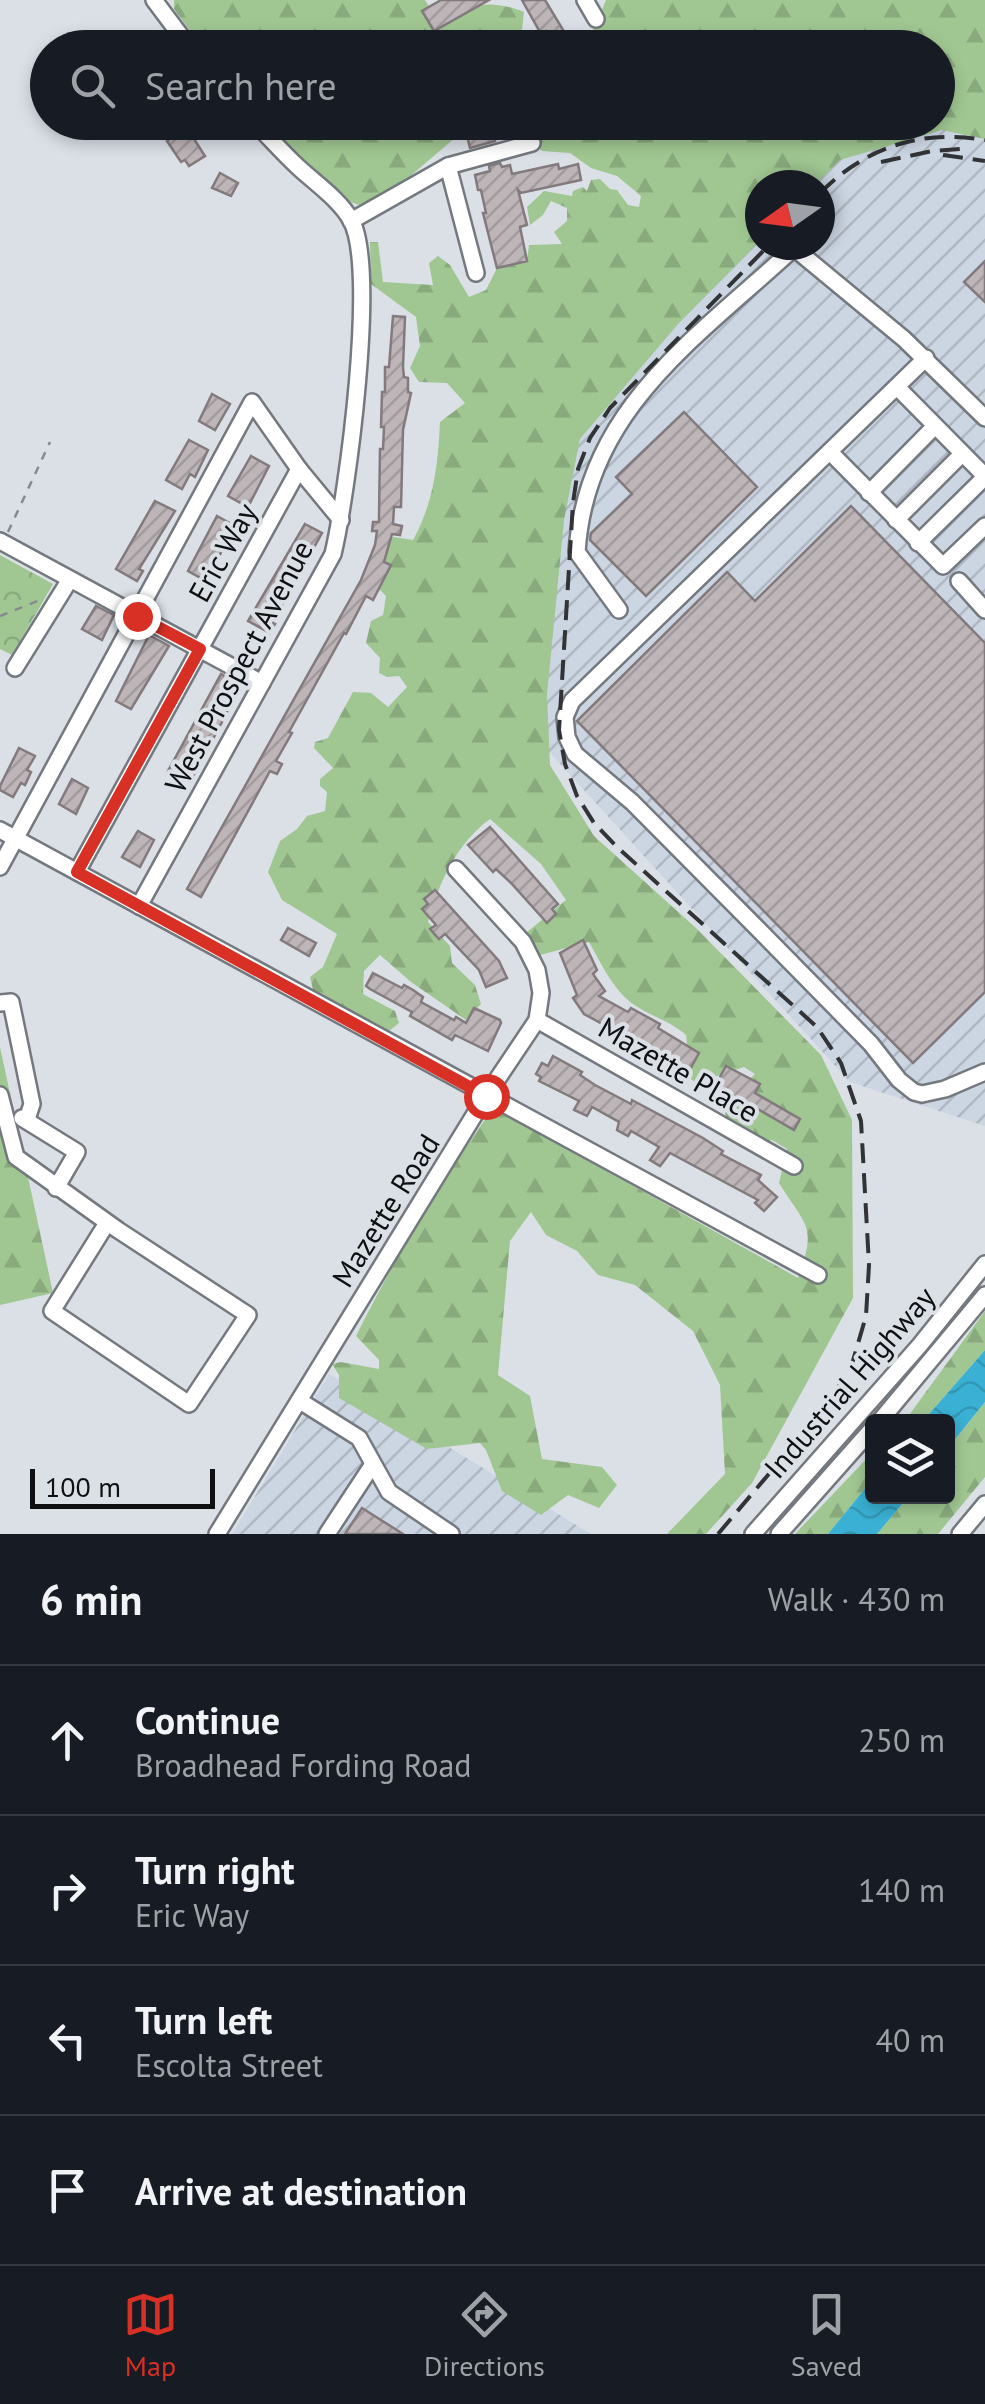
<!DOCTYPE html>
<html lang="en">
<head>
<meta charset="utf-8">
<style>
  body { margin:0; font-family:"PT Sans",sans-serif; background:#20242c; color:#f1f3f6 }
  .controls { position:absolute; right:30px; bottom:30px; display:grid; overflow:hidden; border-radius:10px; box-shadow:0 5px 15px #0003 }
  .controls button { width:90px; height:90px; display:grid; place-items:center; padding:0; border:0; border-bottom:2px solid #363941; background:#171b24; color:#f1f3f6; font:50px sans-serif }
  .compass { position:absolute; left:745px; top:170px; width:90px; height:90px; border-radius:50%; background:#171b24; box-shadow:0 5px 15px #0003; rotate:256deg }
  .scale { position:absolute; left:30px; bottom:25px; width:185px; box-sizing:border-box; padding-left:10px; border:5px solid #0e1012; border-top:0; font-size:28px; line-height:35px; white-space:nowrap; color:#0e1012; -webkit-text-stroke:8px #dbe0e7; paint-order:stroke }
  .stop { position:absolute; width:30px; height:30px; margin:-22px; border:8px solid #d93025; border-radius:50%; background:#fff }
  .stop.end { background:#d93025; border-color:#fff; box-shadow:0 2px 10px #0008 }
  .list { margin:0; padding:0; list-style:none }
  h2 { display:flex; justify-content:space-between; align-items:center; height:130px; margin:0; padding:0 40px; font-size:42px }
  h2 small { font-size:32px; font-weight:400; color:#9ea1a6 }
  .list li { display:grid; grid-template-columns:65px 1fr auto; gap:30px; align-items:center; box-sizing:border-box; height:150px; padding:0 40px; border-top:2px solid #363941 }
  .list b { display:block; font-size:38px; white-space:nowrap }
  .list p { margin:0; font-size:32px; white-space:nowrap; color:#9ea1a6 }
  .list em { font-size:32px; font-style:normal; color:#9ea1a6 }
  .icon { flex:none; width:55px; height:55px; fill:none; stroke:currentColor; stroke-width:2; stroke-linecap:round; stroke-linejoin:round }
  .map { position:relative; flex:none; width:985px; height:1534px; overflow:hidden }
  .search { position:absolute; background:#171b24; box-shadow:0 5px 15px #0003; left:30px; right:30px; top:30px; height:110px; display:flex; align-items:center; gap:25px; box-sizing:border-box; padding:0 35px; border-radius:55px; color:#9ea1a6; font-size:38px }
  .sheet { height:730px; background:#171b24 }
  nav { display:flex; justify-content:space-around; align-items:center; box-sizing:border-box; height:140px; border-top:2px solid #363941; background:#171b24; font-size:28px; color:#9ea1a6 }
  nav a { display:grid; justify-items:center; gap:5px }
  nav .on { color:#d93025 }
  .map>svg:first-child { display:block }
</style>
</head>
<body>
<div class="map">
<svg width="985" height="1534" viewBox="0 0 985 1534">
  <defs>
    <pattern id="industrial-furrows" width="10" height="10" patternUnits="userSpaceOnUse" patternTransform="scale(2.5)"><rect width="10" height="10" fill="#ccd6e3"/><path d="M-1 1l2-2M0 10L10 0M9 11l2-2" fill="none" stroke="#aeb7c2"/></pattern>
    <pattern id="forest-firs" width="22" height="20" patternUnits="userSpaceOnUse" patternTransform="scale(2.5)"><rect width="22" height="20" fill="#a0c792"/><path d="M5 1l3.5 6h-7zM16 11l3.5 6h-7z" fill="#89aa7d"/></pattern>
    <pattern id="park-crowns" width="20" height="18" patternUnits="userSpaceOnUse" patternTransform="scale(2.5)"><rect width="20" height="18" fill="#a0c792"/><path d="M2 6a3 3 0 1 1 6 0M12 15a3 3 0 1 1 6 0" fill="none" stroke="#89aa7d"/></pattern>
    <pattern id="water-waves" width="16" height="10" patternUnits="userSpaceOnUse" patternTransform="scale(2.5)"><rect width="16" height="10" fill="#3ab1d4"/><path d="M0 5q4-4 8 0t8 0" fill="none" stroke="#3297b5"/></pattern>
    <pattern id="building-hatch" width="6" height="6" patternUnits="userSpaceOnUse" patternTransform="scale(2.5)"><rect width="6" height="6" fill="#beb5b9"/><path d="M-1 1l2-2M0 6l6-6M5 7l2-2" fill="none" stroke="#a29b9e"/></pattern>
  </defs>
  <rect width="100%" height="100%" fill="#dbe0e7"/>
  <!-- industrial -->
  <g fill="url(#industrial-furrows)">
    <polygon points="985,104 985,1126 850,1082 541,743 548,448 760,216 760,245 820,245 820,185 788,185 820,150 938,122"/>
    <polygon points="329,1374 591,1534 232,1534"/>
  </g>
  <!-- forest -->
  <g fill="url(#forest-firs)">
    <path d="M174,0H425L440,24C470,1 493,0 524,12L521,39L542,47H297L300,43L294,35L266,33L260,47H202L174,9Z"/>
    <path d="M606,0H985V139L942,130L840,160L815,185H760V241L679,323L580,439L564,520L547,695L550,765L594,836L696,928L821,1055L852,1120L853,1298L752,1483L706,1534H667L725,1474L720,1385L693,1331L635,1285L598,1275L577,1251L546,1235L531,1212L510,1241L498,1375L530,1396L542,1459L602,1467L617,1485L599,1508L568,1495L541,1515L502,1491L486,1450L480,1443L427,1449L339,1398V1375L332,1364L341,1362L379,1369V1360L356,1336C395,1258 439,1184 489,1114L503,1113L798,1278C817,1225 807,1228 779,1183L787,1149L772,1140L742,1148L729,1140L724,1104L755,1074L744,1067L696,1083L691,1079L686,1035C669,1020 647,1015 630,1002C611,986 601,963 589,942L540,955L526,933L566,900L541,864L490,819C456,844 439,883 428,922L450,946L452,963L475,985L481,1004L466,1020L411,982L380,955L364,971L363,994L395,1011L399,1023L388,1032L313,990L310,977L323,967L337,934L282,900L268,872L280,841L297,829L307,816L325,811L327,792L320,786V779L333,768L314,748L315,742L328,738L353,692L371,693L388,707L407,687L399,676L387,677L379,673L380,658L366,643L371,621L383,615L386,596L370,580L374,549L387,536L413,540C434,502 438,464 440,422L465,403L447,383L419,382L410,368L420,346L416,317L371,284L370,242H378L383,282L433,285L429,263L438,256L450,265L469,297L486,290L497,268L527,261L529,245L562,244L554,232L567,221V208L551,201L543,215L530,225L527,207L544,191L572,196L573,191L583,187L587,191L591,180L600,179L610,189L617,190L628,205L639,207L641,196L617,176L591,168L570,153L542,151L530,139L516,136L513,123L938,122V48L581,47L588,43Z"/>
    <polygon points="268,122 486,123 481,127 469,126 388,195 369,208 331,196 268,128"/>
    <polygon points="0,1047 53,1293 0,1305"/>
    <polygon points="985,1311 985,1350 923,1421 904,1422"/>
    <polygon points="985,1402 985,1477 938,1534 877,1534 908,1497 948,1496 948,1448"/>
    <polygon points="872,1453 872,1480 828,1534 795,1534"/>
  </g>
  <!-- park -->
  <polygon fill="url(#park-crowns)" points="0,555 53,584 12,655 0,649"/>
  <!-- water -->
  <g fill="url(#water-waves)">
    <polygon points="985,1350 985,1402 948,1448 948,1422 923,1421"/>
    <polygon points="872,1480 872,1496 908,1497 877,1534 828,1534"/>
  </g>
  <!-- building -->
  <g fill="url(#building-hatch)" stroke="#827a7d" stroke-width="2.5">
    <polygon points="441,0 489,0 434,31 422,11"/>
    <polygon points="522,0 545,0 574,48 555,48 546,31 541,34"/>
    <polygon points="492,126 495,141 470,148 466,132"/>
    <polygon points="187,128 205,156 189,166 185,160 181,162 167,141"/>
    <polygon points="500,163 502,167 510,165 512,174 558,164 559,169 578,164 581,180 521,193 518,190 527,225 520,227 527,261 497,268 483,213 486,213 481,190 478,190 475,175 490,171 489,166"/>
    <polygon points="220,173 238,183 231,196 212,188"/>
    <polygon points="985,261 985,302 964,282"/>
    <polygon points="393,316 405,317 403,367 404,377 408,378 408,392 411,393 403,430 401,507 394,507 393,524 402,526 400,535 392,534 384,562 391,565 373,600 366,596 346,634 344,633 289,732 292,733 276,761 282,764 277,774 270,771 201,897 187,889 361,580 375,545 377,531 372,531 373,522 379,522 379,517 380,449 383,449 384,427 381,427 382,392 385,392 385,367 389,367"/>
    <polygon points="212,394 230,404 215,430 199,421"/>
    <polygon points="684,412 757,487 646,596 590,540 591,533 632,494 616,477"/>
    <polygon points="189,440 208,450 195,477 190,474 182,489 166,480"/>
    <polygon points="251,456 269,466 248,507 228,496"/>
    <polygon points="155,501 175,511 139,569 143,571 137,581 116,569"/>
    <polygon points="851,506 985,643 985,992 913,1063 577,721 727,572 755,601"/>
    <polygon points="217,516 235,526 206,581 188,571"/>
    <polygon points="305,524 322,533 272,623 275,624 270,633 248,621"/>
    <polygon points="96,606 114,615 102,640 82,629"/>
    <polygon points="149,635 169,646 131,709 116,701"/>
    <polygon points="221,674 238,683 223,710 227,712 221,724 190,782 168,771"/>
    <polygon points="19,748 35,756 27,770 31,772 25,785 21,783 13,797 0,790 0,786"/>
    <polygon points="72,779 88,788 76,814 59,804"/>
    <polygon points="490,827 558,904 552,909 556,914 547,923 511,883 496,869 493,872 468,845"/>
    <polygon points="138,831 154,840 140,867 122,857"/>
    <polygon points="435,890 499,961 507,978 486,987 479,970 445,934 439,939 430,929 436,925 422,909 428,904 424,899"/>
    <polygon points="288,928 316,943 309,956 281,940"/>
    <polygon points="583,940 597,970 593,974 605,991 599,996 628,1012 631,1008 660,1024 658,1028 699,1053 688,1073 684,1075 675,1070 676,1064 648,1050 645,1052 628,1042 626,1045 615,1039 617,1032 584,1014 573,998 577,995 560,953"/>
    <polygon points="373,973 402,988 404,985 413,990 423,997 421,1002 454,1020 456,1017 466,1023 474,1008 500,1020 501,1023 488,1051 455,1035 452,1040 410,1016 412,1012 370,989 366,986"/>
    <polygon points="553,1056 582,1072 580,1075 595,1085 631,1104 632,1100 703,1138 723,1151 721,1154 761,1175 758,1180 777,1197 764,1211 755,1203 758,1200 670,1153 660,1166 650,1160 659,1147 631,1131 628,1136 617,1130 619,1122 592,1107 587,1116 574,1110 579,1101 539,1081 541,1077 536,1074 542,1063 548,1066"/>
    <polygon points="726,1066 760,1084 755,1093 800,1119 794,1130 749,1104 746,1108 734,1102 737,1098 715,1086"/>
    <polygon points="362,1508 403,1534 345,1534"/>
  </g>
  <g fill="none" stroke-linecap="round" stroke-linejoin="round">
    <!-- minor casing -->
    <g stroke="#74797f" stroke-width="20">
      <g id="minor">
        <polyline points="154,0 190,48"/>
        <polyline points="585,0 596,19"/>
        <polyline points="448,166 476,273"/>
        <polyline points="351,221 448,166 532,143"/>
        <polyline points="926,358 572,701 565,717 567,737 575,754 632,802 760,931 871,1044 899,1080 914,1092 922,1094 945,1089 985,1072"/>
        <polyline points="898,388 985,476"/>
        <polyline points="830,452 943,566 985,526"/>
        <polyline points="869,493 934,427"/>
        <polyline points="896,520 962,454"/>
        <polyline points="0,541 262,683"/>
        <polyline points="918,543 985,477"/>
        <polyline points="959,581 985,610"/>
        <path d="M619,610L577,552C586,409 697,338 794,248L904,339L985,418"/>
        <polyline points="15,668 69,581"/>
        <polyline points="0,830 818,1275"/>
        <polyline points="0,867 252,402 299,469 341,520"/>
        <polyline points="77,872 299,469"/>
        <path d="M139,906L333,554C347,495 378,268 351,220C339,199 315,183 297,166C282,152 269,137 254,122"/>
        <polyline points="0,1003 11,1002 32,1104 27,1119"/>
        <polyline points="537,1020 794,1166"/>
        <polyline points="0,1095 16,1157 118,1230 248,1315 189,1404 52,1311 107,1223"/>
        <polyline points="22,1118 77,1152 56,1188"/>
        <polyline points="300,1401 359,1438 389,1492 451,1534"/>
        <polyline points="879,1422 985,1295"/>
        <polyline points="217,1534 486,1096 537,1020 541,993 537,970 523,942 456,869"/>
        <polyline points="327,1534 373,1464"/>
        <polyline points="753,1534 920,1345 985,1264"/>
        <polyline points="779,1534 872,1429"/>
        <polyline points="960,1534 985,1504"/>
      </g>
    </g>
    <!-- path -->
    <g stroke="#868a8f" stroke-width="2.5" stroke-dasharray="8 8" stroke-linecap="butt">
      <polyline points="8,532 50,442"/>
      <polyline points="0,616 40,600"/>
    </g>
    <!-- minor -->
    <use href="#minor" stroke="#fff" stroke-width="15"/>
    <!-- rail -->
    <g stroke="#313336" stroke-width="4" stroke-dasharray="20 10" stroke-linecap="butt">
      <polyline points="943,155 985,161"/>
      <polyline points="881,162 932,151 960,149"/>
      <path d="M820,193C866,147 921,129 985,140"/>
      <polyline points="718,1534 829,1403 852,1364 866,1316 869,1265 861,1121 841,1063 817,1027 617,847 594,823 577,796 565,764 559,730 573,503 578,469 590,438 610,408 769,245"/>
    </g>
  </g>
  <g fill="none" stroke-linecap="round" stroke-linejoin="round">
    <!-- route -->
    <polyline stroke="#d93025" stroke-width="12" points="137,616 200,649 77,872 486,1096"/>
  </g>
  <g text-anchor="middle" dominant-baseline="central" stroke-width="8" stroke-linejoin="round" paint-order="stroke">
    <!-- street labels -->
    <g font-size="30" fill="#0e1012" stroke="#dbe0e7">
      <text transform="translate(222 552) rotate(-61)">Eric Way</text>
      <text transform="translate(238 666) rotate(-62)">West Prospect Avenue</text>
      <text transform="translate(679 1069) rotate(30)">Mazette Place</text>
      <text transform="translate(385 1210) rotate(-58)">Mazette Road</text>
      <text transform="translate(849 1382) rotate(-49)">Industrial Highway</text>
    </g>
  </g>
</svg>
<div class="controls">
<button><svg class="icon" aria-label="layers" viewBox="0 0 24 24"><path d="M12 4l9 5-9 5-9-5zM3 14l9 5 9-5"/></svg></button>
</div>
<svg class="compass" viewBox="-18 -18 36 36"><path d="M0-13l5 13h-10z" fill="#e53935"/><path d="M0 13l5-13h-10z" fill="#9ea1a6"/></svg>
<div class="scale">100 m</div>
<div class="stop" style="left:486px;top:1096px"></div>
<div class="stop end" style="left:137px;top:616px"></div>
<div class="search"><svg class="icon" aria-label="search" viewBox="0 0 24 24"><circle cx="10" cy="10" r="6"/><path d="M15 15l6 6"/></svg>Search here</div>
</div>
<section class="sheet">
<h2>6 min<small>Walk · 430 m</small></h2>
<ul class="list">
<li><svg class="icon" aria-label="ahead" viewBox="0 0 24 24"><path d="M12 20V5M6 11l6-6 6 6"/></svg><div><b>Continue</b><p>Broadhead Fording Road</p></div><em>250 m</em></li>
<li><svg class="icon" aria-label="right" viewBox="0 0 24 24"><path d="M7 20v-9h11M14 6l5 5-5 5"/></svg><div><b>Turn right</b><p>Eric Way</p></div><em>140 m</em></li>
<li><svg class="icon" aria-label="left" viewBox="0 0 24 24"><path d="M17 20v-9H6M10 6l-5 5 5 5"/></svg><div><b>Turn left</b><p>Escolta Street</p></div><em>40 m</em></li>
<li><svg class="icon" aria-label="arrive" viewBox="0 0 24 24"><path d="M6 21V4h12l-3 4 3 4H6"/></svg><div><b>Arrive at destination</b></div></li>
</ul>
</section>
<nav>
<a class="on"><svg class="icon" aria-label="map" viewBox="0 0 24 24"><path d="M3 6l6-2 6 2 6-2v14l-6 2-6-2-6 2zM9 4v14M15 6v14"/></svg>Map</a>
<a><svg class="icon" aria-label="directions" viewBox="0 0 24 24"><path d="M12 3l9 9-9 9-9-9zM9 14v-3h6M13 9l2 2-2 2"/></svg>Directions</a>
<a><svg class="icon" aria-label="saved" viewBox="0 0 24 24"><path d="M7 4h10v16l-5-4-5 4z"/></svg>Saved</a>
</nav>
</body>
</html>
